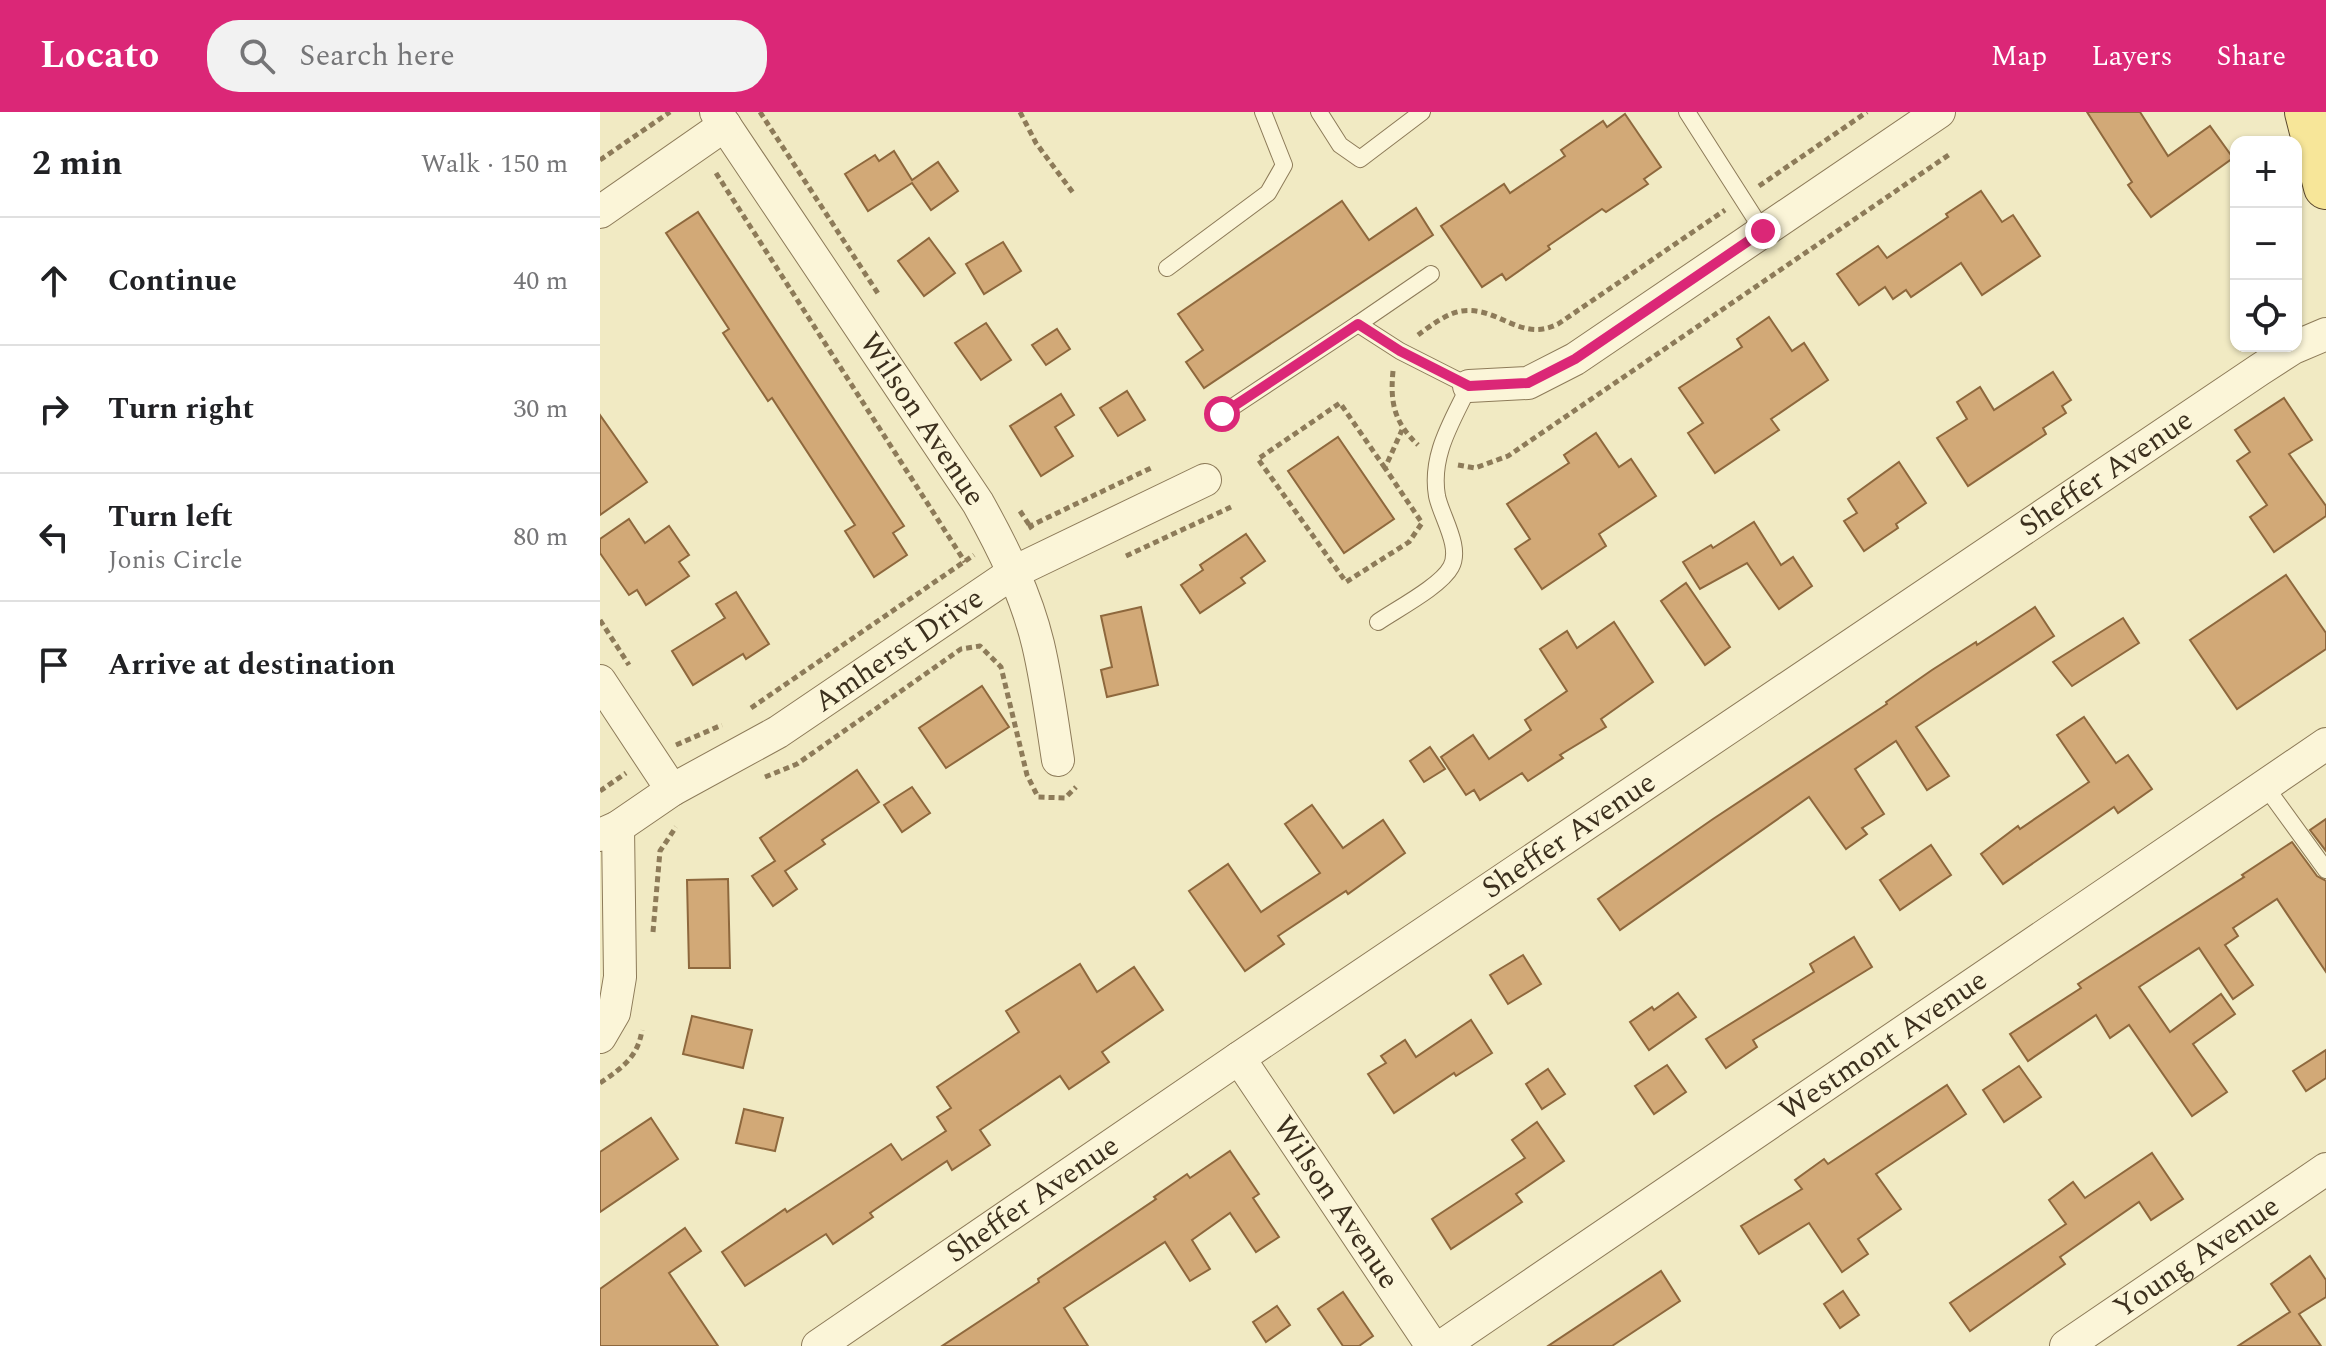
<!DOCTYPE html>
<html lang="en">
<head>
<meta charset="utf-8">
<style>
  body { margin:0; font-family:Spectral,serif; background:#f2f2f2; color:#202124 }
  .controls { position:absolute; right:24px; top:24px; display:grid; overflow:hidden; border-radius:16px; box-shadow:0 2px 6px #0004 }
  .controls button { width:72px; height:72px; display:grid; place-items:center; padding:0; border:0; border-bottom:2px solid #e0e0e0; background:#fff; color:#202124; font:40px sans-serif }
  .stop { position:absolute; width:24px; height:24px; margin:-18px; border:6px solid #db2777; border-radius:50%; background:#fff }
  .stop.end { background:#db2777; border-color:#fff; box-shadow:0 2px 8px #0008 }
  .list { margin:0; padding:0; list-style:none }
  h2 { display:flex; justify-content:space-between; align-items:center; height:104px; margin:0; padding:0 32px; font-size:34px }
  h2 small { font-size:26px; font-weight:400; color:#757577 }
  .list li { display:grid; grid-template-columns:52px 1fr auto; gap:24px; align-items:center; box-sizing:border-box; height:128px; padding:0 32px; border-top:2px solid #e0e0e0 }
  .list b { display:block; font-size:30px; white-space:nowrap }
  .list p { margin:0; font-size:26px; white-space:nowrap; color:#757577 }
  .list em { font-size:26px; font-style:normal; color:#757577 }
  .icon { flex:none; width:44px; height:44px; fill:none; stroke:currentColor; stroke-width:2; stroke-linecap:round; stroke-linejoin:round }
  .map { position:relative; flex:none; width:1726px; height:1234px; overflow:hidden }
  header { display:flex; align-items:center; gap:48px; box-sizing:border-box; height:112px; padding:0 40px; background:#db2777; color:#fff }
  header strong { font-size:38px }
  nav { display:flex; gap:44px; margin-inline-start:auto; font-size:28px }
  .search { width:560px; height:72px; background:#f2f2f2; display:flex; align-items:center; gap:20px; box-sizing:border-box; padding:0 28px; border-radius:32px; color:#757577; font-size:30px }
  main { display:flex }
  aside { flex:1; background:#fff }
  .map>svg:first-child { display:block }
</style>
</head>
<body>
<header>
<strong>Locato</strong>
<div class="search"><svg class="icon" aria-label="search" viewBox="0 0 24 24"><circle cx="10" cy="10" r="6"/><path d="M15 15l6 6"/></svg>Search here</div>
<nav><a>Map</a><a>Layers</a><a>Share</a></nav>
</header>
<main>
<aside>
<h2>2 min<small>Walk · 150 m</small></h2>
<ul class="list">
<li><svg class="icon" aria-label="ahead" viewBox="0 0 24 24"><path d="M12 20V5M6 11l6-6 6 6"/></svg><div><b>Continue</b></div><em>40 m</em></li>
<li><svg class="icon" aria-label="right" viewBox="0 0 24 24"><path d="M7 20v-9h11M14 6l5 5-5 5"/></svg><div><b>Turn right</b></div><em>30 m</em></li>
<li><svg class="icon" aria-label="left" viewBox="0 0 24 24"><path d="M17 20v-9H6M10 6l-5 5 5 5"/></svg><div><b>Turn left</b><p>Jonis Circle</p></div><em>80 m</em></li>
<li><svg class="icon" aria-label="arrive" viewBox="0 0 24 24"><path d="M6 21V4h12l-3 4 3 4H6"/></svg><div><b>Arrive at destination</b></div></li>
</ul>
</aside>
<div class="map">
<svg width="1726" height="1234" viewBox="0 0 1726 1234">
  <rect width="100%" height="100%" fill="#f1eac3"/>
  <!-- building -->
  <g fill="#d2a977" stroke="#8e683d" stroke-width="2">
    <polygon points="1487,0 1540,0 1568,44 1610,14 1633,46 1551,105 1528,73 1532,70"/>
    <polygon points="1025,2 1061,55 1044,67 1048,72 1006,100 1002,97 948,134 950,137 906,168 902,162 882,175 841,114 904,72 910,81 965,44 961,38 1003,9 1007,15"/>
    <polygon points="294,39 312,68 338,50 358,79 331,98 312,71 268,99 245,62 275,43 279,49"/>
    <polygon points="1381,79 1402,110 1413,103 1440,144 1382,183 1361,151 1311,185 1306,178 1293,187 1285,175 1259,193 1237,162 1278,134 1287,146 1348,105 1346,102"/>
    <polygon points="742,89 769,128 816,96 833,123 604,276 586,250 603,238 578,202"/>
    <polygon points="98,100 304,414 293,421 307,443 274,465 245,419 255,413 172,286 168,289 123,221 129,217 66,121"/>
    <polygon points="329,126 355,161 324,184 298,149"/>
    <polygon points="403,130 421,159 384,182 366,152"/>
    <polygon points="1169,205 1192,239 1204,231 1228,268 1171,307 1179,318 1115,361 1088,321 1103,311 1079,276 1142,235 1137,227"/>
    <polygon points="386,211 411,248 381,268 355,231"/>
    <polygon points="457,217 470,237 446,253 432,233"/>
    <polygon points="1453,260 1471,288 1462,294 1466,301 1443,316 1446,322 1368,374 1337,326 1367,307 1357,290 1380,275 1394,298"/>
    <polygon points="527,279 545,308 518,324 500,296"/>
    <polygon points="461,282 474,303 455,315 473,344 441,364 410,314"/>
    <polygon points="1684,286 1712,328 1689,342 1726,394 1726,404 1674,440 1650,405 1667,393 1637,349 1650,340 1635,318"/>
    <polygon points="0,303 47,370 0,403"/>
    <polygon points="996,321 1019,355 1031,347 1056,384 999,422 1006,434 942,477 915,437 930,427 907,392 969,351 964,343"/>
    <polygon points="738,325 794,407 744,441 688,359"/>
    <polygon points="1299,350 1326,391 1296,412 1298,416 1264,439 1244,409 1257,401 1248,387"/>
    <polygon points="29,407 45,431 69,414 89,443 79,450 89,464 46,493 37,478 29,483 0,441 0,427"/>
    <polygon points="1154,410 1181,453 1193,445 1212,474 1179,497 1147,451 1100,477 1083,450 1111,433 1113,436"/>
    <polygon points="646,422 665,449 641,466 645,471 600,501 581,473 603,458 600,453"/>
    <polygon points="1686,463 1726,521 1726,537 1637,597 1590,528"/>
    <polygon points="1086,471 1130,535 1105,553 1061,489"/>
    <polygon points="136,480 169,532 146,547 143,542 93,573 72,539 125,506 116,492"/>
    <polygon points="541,495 558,573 507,585 501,558 512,555 501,504"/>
    <polygon points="1435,495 1454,524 1316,615 1349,664 1327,678 1296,629 1255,657 1284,702 1262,716 1267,722 1246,737 1209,685 1020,818 998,787 1113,707 1287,592 1286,590 1332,558 1376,530 1377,533"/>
    <polygon points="1523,506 1539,531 1472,574 1453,550"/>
    <polygon points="1014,510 1053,570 1001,607 1006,615 960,643 963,646 928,669 922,661 880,688 874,678 866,683 841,645 873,623 889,647 931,618 925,608 967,579 940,537 967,519 977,536"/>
    <polygon points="382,574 409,615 346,656 319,616"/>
    <polygon points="1484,605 1516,651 1528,643 1552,677 1518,701 1514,695 1403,772 1381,742 1418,714 1420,717 1489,670 1457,623"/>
    <polygon points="830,635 845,657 824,670 810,649"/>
    <polygon points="257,658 279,690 222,728 225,732 185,759 197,777 173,794 152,764 175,749 160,726"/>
    <polygon points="312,675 330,701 302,720 284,693"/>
    <polygon points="712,693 743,736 783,708 805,741 748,782 746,779 678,824 684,832 645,859 589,779 628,752 661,800 720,761 685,712"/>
    <polygon points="1726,707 1726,739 1710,718"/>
    <polygon points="1692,730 1717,764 1726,769 1726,860 1677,787 1633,816 1638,824 1625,833 1653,873 1633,887 1599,836 1539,875 1570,920 1621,882 1635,902 1593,932 1627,980 1592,1004 1529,913 1510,926 1496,903 1428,949 1410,922 1481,876 1478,872 1644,765 1642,763"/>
    <polygon points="1331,733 1351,763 1300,798 1280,768"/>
    <polygon points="128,767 130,856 89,856 87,768"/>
    <polygon points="1254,825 1272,855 1153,928 1157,935 1126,956 1106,927 1214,860 1210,852"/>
    <polygon points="923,843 941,872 908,892 890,863"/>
    <polygon points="480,852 497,880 534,855 563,898 502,940 509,950 469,977 460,964 380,1018 390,1033 352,1058 347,1049 270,1101 273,1105 233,1132 226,1122 145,1174 122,1140 185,1097 187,1100 291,1032 302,1048 346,1019 337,1005 351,996 337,975 419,920 406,899"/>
    <polygon points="1078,881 1096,905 1049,938 1030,910 1052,895 1054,898"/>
    <polygon points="92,904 152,918 143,956 83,942"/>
    <polygon points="871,908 892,941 856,964 854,961 794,1001 768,962 786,951 781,944 805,928 816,945"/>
    <polygon points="1726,938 1726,966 1706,979 1693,959"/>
    <polygon points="1067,953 1086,980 1054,1002 1035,974"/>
    <polygon points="1419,954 1441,985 1404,1010 1383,978"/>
    <polygon points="948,957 965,982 942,997 926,972"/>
    <polygon points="1347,973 1366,1002 1276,1062 1301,1097 1258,1127 1268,1142 1242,1160 1209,1111 1159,1142 1141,1114 1202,1077 1195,1068 1224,1047 1228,1052"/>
    <polygon points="144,997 183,1006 175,1039 136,1031"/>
    <polygon points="51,1006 78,1047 0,1100 0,1040"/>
    <polygon points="937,1010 964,1049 916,1082 922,1090 851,1137 832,1107 925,1046 912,1028"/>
    <polygon points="630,1039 659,1082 653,1086 679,1125 656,1140 630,1101 592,1128 610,1157 590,1169 565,1130 464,1196 488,1234 342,1234 439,1170 438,1167 556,1087 554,1085 587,1062 590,1066"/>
    <polygon points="1552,1041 1583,1087 1551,1108 1539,1090 1460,1145 1465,1152 1370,1219 1350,1191 1466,1112 1449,1088 1473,1070 1485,1086"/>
    <polygon points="85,1116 101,1139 69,1161 118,1234 0,1234 0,1177"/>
    <polygon points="1710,1144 1726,1168 1726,1185 1699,1202 1721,1234 1638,1234 1690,1200 1671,1172"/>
    <polygon points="1061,1159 1080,1189 1012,1234 948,1234"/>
    <polygon points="1243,1179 1259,1203 1240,1216 1224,1192"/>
    <polygon points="743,1180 773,1224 759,1234 743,1234 718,1197"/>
    <polygon points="677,1194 690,1213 666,1230 653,1210"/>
  </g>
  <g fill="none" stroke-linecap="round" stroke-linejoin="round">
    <!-- service casing -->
    <g stroke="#8d7b59" stroke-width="18">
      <g id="service">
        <polyline points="719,0 740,33 760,47 822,0"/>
        <polyline points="1087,0 1163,119"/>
        <polyline points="567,156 668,81 684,53 663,0"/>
        <polyline points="758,212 831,162"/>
        <path d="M622,302L758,212L800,239L869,274C852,310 830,343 837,384C841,404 862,435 851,455C841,474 797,497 778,510"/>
        <polyline points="1665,674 1726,758"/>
      </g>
    </g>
    <!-- minor casing -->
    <g stroke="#8d7b59" stroke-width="34">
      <g id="minor">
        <path id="s1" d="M116,0L378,391C403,436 426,482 438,532C447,570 452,609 458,648"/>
        <polyline points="0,100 125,13"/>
        <polyline points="869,274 928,271 975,247 1339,0"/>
        <polyline points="0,569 72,678"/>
        <path id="s2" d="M0,723L18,715L72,678L178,620L414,460L605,368"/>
        <polyline points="0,925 14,901 20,865 18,715"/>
        <path id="s3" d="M639,946L832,1234"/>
        <path id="s4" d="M218,1234L639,946L1659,258L1693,236L1726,222"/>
        <path id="s5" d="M842,1234L1726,632"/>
        <path id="s6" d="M1466,1234L1726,1057"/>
      </g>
    </g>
    <!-- primary casing -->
    <g stroke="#5b482d" stroke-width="46">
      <polyline id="primary" points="1707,0 1726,75"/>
    </g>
    <!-- path -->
    <g stroke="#8d7b59" stroke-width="5" stroke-dasharray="6 4" stroke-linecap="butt">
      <polyline points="160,0 279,183"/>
      <polyline points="420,0 436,31 474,82"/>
      <polyline points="0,48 70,0"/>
      <polyline points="116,61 365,450"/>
      <polyline points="1159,74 1267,0"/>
      <path d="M818,223C830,214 847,201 862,199C899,194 920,231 958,212L1125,98"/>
      <path d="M793,259C790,291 794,310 818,333"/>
      <polyline points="858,353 875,356 908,344 1350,42"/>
      <polyline points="785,356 740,291 658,347 746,470 809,430 822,411 785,356 802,318"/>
      <polyline points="420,399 432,417"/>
      <polyline points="428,415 553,355"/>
      <polyline points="526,444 631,395"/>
      <polyline points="0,508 29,553"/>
      <polyline points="151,596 374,443"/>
      <polyline points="76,633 122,613"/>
      <polyline points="165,665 197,652 361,537 380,534 401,555 427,663 438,685 465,686 476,675"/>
      <polyline points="0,679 26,661"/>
      <polyline points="53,820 60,739 76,715"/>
      <path d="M0,971C22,956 38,945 42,918"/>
    </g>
    <!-- service -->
    <use href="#service" stroke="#fbf5d8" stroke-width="16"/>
    <!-- minor -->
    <use href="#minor" stroke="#fbf5d8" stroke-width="32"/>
    <!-- primary -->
    <use href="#primary" stroke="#f7e699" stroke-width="44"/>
  </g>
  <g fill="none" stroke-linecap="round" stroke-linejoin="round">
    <!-- route -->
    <polyline stroke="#db2777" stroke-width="10" points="622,302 758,212 800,239 869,274 928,271 975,247 1163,119"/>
  </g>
  <g text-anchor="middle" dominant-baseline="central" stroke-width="7" stroke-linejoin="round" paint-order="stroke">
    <!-- street labels -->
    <g font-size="30" fill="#3c301e" stroke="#f8f2d4">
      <text stroke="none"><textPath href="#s1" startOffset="370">Wilson Avenue</textPath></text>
      <text stroke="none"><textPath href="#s4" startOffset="1556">Sheffer Avenue</textPath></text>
      <text stroke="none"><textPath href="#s2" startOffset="352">Amherst Drive</textPath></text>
      <text stroke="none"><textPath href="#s4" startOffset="908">Sheffer Avenue</textPath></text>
      <text stroke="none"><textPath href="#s5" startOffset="534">Westmont Avenue</textPath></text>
      <text stroke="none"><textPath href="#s4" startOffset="260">Sheffer Avenue</textPath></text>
      <text stroke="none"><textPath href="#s3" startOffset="174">Wilson Avenue</textPath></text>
      <text stroke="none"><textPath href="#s6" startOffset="158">Young Avenue</textPath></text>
    </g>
  </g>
</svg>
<div class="controls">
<button>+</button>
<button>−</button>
<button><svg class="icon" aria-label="locate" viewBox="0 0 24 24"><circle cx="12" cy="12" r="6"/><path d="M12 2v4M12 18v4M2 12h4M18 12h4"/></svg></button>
</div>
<div class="stop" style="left:622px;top:302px"></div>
<div class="stop end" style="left:1163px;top:119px"></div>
</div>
</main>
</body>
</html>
